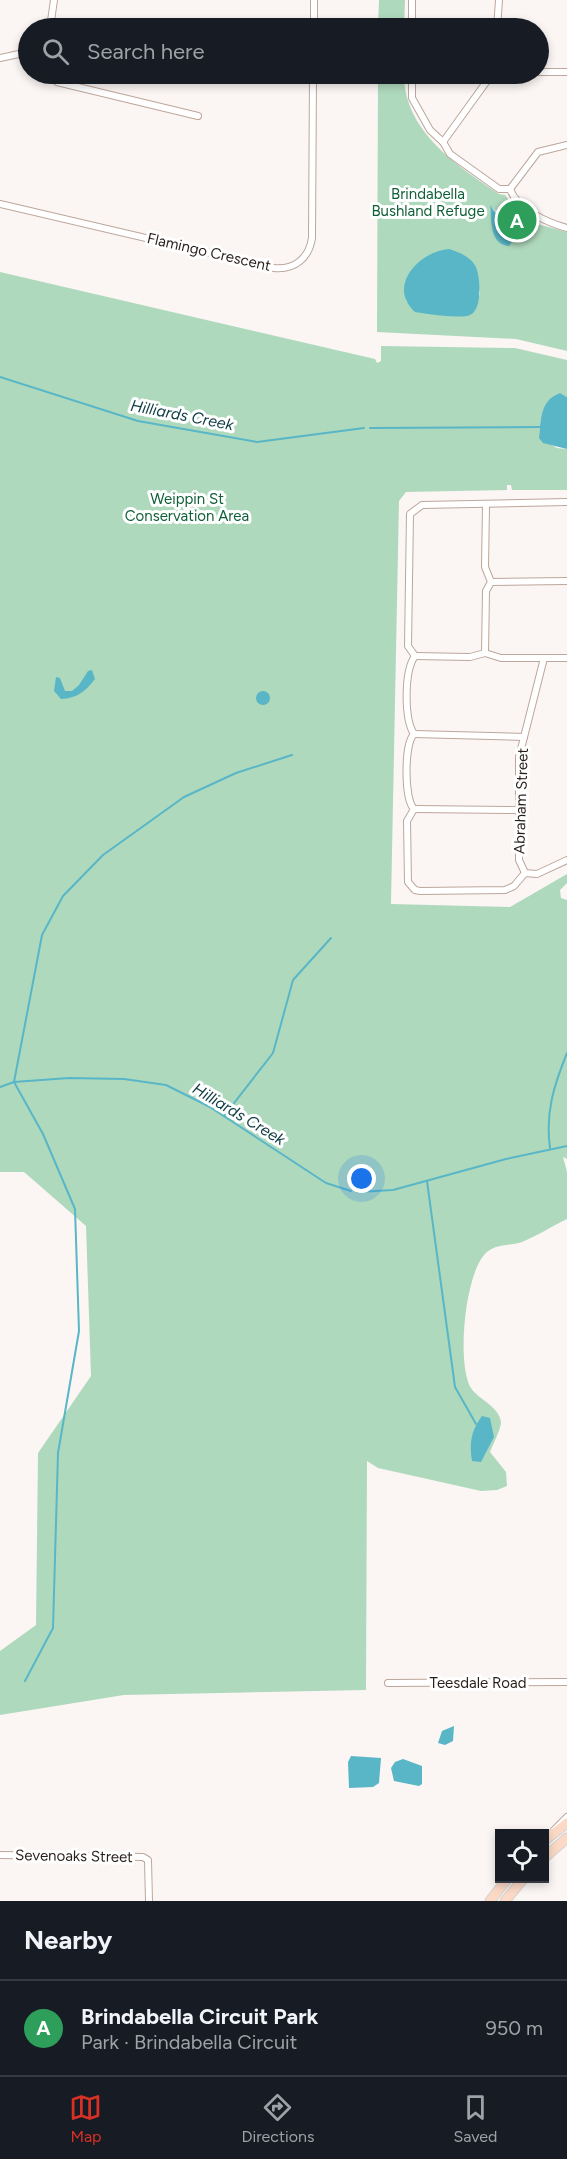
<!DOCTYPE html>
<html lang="en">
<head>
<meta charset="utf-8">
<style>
  body { margin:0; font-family:Figtree,sans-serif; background:#20242c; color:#f1f3f6 }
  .controls { position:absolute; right:18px; bottom:18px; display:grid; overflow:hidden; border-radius:0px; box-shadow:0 3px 9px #0003 }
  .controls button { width:54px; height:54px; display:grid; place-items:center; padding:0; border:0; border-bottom:2px solid #363941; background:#171b24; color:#f1f3f6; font:30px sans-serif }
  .you { position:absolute; left:362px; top:1179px; width:21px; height:21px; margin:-15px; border:4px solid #fff; border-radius:50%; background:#1a73e8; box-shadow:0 0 0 9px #1a73e833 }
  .badge { display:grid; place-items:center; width:39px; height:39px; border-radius:50%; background:#d93025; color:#fff; font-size:20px; font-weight:700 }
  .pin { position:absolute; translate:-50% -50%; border:3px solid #fff; box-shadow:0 2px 6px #0006 }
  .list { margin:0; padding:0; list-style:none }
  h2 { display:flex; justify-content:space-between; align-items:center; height:78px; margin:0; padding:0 24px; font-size:26px }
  h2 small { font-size:20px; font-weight:400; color:#9ea1a6 }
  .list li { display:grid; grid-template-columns:39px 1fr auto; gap:18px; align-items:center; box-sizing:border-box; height:96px; padding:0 24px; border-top:2px solid #363941 }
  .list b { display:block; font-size:22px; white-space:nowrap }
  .list p { margin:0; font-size:20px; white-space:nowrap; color:#9ea1a6 }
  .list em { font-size:20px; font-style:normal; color:#9ea1a6 }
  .icon { flex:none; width:33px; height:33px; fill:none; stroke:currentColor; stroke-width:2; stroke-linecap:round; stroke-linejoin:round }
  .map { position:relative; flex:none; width:567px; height:1901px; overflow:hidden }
  .search { position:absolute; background:#171b24; box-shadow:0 3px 9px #0003; left:18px; right:18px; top:18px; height:66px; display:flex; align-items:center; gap:15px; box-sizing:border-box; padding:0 21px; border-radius:33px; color:#9ea1a6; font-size:22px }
  .sheet { height:174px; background:#171b24 }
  nav { display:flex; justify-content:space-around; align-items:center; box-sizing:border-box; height:84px; border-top:2px solid #363941; background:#171b24; font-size:16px; color:#9ea1a6 }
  nav a { display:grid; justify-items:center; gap:3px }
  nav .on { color:#d93025 }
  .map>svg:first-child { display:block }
</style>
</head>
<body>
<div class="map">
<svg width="567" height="1901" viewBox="0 0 567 1901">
  <rect width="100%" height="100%" fill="#fbf6f4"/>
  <!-- green -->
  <g fill="#afd9bd" fill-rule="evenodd">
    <polygon points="379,0 405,0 404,28 378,28"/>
    <path d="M378,74H404C404,131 456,165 499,194L505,195L514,207L537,224L567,232V351L516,339L377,332ZM490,206L501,216L514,239L493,230ZM405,281L478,282L480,294L470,315L422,313L406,301Z"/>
    <path d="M0,272L375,359L377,363L381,361V346L515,348L567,360V397L560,393C540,400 541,419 539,438L557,448L567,449V490H512L511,485H507V490L406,492L399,501L391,904L510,907L567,874V883L560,890L561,898L567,900V1159L563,1157L567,1172V1219C552,1226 537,1236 522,1242C511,1246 498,1243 487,1252C465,1270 456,1364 471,1388C479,1400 499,1406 501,1422C501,1429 493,1444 490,1452L506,1472L507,1486L497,1490L481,1491L378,1468L367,1461L366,1690L124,1695L0,1715V1651L36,1625L38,1453L91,1376L86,1226L24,1172H0Z"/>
  </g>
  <!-- water -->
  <g fill="#58b6c7">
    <path d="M490,205L514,239L509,246C489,244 492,221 490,205Z"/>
    <path d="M449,249C459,252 471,257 476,267C480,277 483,309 470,315C461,319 426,314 415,312C386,286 420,251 449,249Z"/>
    <path d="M560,393L567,397V449L543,443L539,438C541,419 540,400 560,393Z"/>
    <path d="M92,670L95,679C85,692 77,698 61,699L54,691L56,677L60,678L65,691H72L79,685L88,671Z"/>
    <circle cx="263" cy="698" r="7"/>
    <path d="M482,1416L490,1418L494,1437L481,1462L472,1461C469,1443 471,1431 482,1416Z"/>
    <polygon points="454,1726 453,1741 445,1745 438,1743 442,1731"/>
    <polygon points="351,1756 381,1758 379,1783 373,1787 349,1788 348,1762"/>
    <polygon points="403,1759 422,1766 422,1784 419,1786 394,1781 391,1768 395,1762"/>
  </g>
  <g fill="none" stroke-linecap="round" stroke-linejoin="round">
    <!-- stream -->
    <g stroke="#58b6c7" stroke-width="2">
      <polyline points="0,377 138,421 257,442 364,428"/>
      <polyline points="370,428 540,427"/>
      <polyline points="0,1087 14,1082 69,1078 124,1079 166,1085 210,1107 326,1183 351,1191"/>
      <polyline points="224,1116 273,1053 293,980 331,938"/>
      <path d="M550,1148C545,1113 554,1085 567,1053"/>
      <polyline points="427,1181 455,1387 476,1424"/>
      <polyline points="357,1192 393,1190 506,1159 567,1146"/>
      <polyline points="25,1681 53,1628 58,1453 79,1331 75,1209 43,1134 14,1082 42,935 63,896 103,855 184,797 236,773 292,755"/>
    </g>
    <!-- street casing -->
    <g stroke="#bda69b" stroke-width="8">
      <g id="street">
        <polyline points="50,28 54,0"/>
        <polyline points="314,28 314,0"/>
        <polyline points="412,28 412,0"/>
        <polyline points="497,28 499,0"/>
        <polyline points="0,58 28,52"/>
        <polyline points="538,72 567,72"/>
        <polyline points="50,74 57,82 198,116"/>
        <path d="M412,74V98L430,130L443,142L450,154L499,189H510C517,209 548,223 567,228"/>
        <polyline points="443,142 492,74"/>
        <polyline points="510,189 538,152 567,145"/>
        <path d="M0,204L274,268C295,270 309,258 312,238L313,74"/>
        <path d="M567,502L422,505L410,514L408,646L415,656C404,671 404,719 414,734C404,744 404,799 414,809L407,821L408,882L415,890L420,891L505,890L514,886L525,873L537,874L567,860"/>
        <polyline points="491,582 567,581"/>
        <polyline points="485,653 486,591 491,582 485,567 486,506"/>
        <polyline points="415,656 470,657 485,653 501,658 567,658"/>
        <polyline points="414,734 524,737"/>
        <polyline points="414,809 519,810"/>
        <polyline points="525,873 519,860 519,757 544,658"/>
        <polyline points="388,1683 567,1682"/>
        <polyline points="554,1830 567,1817"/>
        <polyline points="0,1855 143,1857 148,1860 149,1901"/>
      </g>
    </g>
    <!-- primary casing -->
    <g stroke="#d4d2d1" stroke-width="11">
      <g id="primary">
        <polyline points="544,1841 567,1823"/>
        <polyline points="544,1858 567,1838"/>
        <polyline points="490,1901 508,1878"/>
        <polyline points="505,1901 524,1878"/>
      </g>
    </g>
    <!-- street -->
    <use href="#street" stroke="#fff" stroke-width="6"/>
    <!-- primary -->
    <use href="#primary" stroke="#fbd9c5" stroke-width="9"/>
  </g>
  <g text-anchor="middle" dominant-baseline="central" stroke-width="6" stroke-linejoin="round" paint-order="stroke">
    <!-- park labels -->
    <g font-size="15" fill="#0f5f38" stroke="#fff">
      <text x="428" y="194">Brindabella<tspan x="428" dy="17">Bushland Refuge</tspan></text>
      <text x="187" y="499">Weippin St<tspan x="187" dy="17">Conservation Area</tspan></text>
    </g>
    <!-- street labels -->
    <g font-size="15" fill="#281f1b" stroke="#fff">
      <text transform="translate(209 252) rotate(13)">Flamingo Crescent</text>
      <text transform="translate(521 801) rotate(-88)">Abraham Street</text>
      <text x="478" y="1683">Teesdale Road</text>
      <text transform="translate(74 1856) rotate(1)">Sevenoaks Street</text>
    </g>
    <!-- water labels -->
    <g font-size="16" font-style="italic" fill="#113d45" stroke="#fff">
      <text transform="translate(182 415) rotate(11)">Hilliards Creek</text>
      <text transform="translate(239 1114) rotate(31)">Hilliards Creek</text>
    </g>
  </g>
</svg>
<div class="controls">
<button><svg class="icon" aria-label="locate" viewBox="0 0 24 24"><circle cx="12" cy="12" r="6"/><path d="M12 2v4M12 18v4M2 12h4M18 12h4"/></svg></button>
</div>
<div class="you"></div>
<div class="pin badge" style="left:517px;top:220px;background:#2e9e5b">A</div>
<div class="search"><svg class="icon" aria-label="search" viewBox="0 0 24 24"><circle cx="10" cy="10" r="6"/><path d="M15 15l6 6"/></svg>Search here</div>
</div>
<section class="sheet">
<h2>Nearby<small></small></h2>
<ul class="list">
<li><span class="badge" style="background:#2e9e5b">A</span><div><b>Brindabella Circuit Park</b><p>Park · Brindabella Circuit</p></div><em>950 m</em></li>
</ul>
</section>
<nav>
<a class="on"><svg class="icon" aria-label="map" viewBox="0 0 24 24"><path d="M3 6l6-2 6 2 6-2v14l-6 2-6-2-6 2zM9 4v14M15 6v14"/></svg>Map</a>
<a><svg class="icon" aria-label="directions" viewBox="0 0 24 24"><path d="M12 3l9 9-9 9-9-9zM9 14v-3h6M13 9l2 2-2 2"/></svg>Directions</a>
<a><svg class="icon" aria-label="saved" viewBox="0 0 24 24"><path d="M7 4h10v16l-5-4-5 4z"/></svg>Saved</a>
</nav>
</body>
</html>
